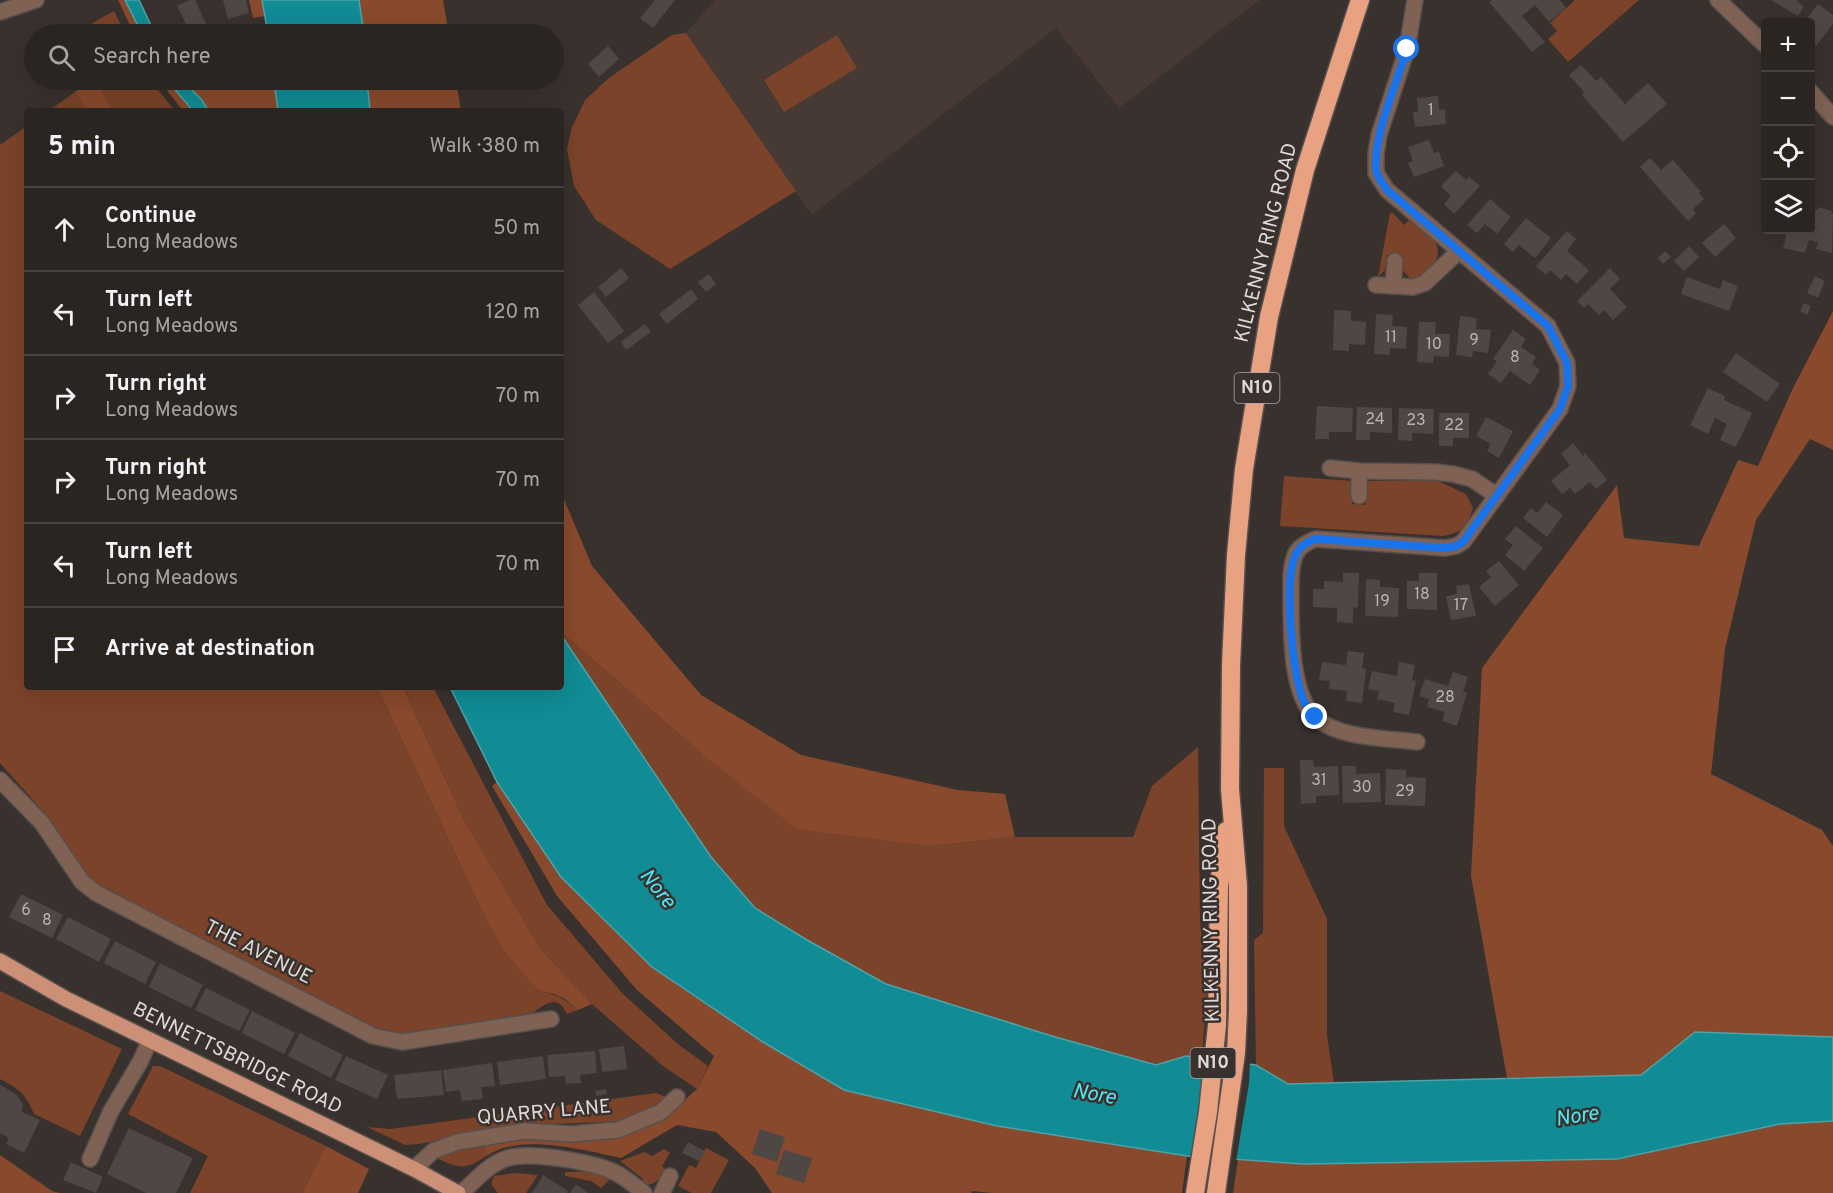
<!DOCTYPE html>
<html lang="en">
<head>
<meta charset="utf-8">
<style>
  body { margin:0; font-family:Overpass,sans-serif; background:#37312f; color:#f1f3f6 }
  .controls { position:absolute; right:18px; top:18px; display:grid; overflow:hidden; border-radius:6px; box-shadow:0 6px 24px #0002 }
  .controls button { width:54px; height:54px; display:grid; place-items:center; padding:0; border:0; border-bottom:2px solid #474240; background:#2b2522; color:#f1f3f6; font:30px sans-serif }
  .stop { position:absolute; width:18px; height:18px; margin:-14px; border:4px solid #1a73e8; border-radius:50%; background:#fff }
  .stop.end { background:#1a73e8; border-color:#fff; box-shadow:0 2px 6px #0008 }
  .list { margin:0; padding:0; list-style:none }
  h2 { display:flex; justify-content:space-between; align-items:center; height:78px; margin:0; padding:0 24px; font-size:26px }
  h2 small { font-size:20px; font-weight:400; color:#a6a5a5 }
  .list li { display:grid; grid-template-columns:39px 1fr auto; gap:18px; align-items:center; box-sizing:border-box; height:84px; padding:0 24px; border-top:2px solid #474240 }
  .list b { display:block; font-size:22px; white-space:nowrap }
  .list p { margin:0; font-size:20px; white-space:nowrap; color:#a6a5a5 }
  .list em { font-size:20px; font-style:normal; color:#a6a5a5 }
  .icon { flex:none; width:33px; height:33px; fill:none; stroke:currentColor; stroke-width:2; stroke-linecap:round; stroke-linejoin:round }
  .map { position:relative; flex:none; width:1833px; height:1193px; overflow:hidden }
  .search { position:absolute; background:#2b2522; box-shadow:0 6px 24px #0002; left:24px; top:24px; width:540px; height:66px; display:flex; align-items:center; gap:15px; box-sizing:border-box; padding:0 21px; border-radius:33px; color:#a6a5a5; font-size:22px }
  .panel { position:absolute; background:#2b2522; box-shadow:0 6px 24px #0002; left:24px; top:108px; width:540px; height:582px; border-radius:6px }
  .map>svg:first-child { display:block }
</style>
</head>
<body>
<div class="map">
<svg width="1833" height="1193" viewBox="0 0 1833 1193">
  <rect width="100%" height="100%" fill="#39312e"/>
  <!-- built -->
  <polygon fill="#473933" points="715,0 1260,0 1119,108 1056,28 812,215 686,33"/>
  <!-- green -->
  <g fill="#7b4329">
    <polygon points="1575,0 1639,0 1568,62 1548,39 1557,31 1550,23"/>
    <polygon points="114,11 125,34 73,34"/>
    <polygon points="686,33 796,191 670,269 596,220 574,186 567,149 572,127 585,100 610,77 672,35"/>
    <polygon points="837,35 857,68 784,112 764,80"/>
    <polygon points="96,80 150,80 175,111 113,111"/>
    <polygon points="75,92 87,111 48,111"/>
    <path d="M27,126V687H377L484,915L539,991C556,994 565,999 578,1010L567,1014C555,988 540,1011 525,1017L398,1034L371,1026L100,887L86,877L48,817L0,763V145Z"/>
    <path d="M1390,213H1393L1404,225L1411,218C1426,233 1450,246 1431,267C1425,274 1421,279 1411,279L1402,270V256L1387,255L1385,270L1378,277Z"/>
    <path d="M1284,476L1352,481V504L1365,505L1368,481L1436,480L1466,494L1473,508C1467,527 1464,532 1443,536L1280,526Z"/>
    <polygon points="561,632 701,753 931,846 1015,837 1133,837 1152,786 1198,747 1200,919 1207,989 1202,1058 1186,1056 1156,1065 1052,1036 886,984 807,940 755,908 711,857 561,635"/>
    <polygon points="403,687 433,687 547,905 623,994 679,1045 708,1066 697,1089 663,1066 592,1004 540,948 464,820"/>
    <polygon points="1264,768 1284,768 1284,826 1327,919 1327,1035 1334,1083 1288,1084 1256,1065 1254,940 1263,933"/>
    <path d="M0,991L122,1049L80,1136L34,1114C26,1094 18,1088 0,1079Z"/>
    <polygon points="153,1066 160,1066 326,1146 302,1193 190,1193 208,1156 128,1114"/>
    <polygon points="656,1093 666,1097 659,1109 632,1121 524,1125 418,1144 405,1145 367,1127 390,1129"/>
    <path d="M482,1140L483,1147L488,1155C462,1173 459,1167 431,1156Z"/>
    <polygon points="706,1148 729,1160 711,1193 692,1193 678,1186 689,1165 696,1168"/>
    <path d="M664,1149L670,1153L662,1166L665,1169C659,1178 657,1185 645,1185L642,1178L620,1161L644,1152L652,1156Z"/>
    <polygon points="595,1171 610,1179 601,1188 591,1181 565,1176 565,1172"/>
    <polygon points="515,1173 538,1175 526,1193 498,1193 491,1184 494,1176"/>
  </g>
  <!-- forest -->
  <g fill="#89492c">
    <polygon points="118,0 125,0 142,34 134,34"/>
    <polygon points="249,0 262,0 265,16 253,18"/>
    <polygon points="359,0 443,0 449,34 364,34"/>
    <polygon points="92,80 96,80 113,111 87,111 75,92"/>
    <polygon points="159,80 167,80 193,111 183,111"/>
    <polygon points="206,80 274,80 278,111 209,111 186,84"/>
    <polygon points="367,80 456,80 461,111 370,111"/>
    <polygon points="1833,311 1833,450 1810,439 1756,520 1725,649 1711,774 1822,830 1833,846 1833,1037 1695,1032 1641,1075 1507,1078 1471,876 1482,668 1617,485 1624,538 1699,546 1738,460 1758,466 1793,388"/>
    <polygon points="561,492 592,566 701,695 801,755 958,790 1005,794 1015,837 931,846 797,829 701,753 561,632"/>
    <polygon points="377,687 403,687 464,820 540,948 592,1004 578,1010 565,999 554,994 539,991 507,954 484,915"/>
    <path d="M497,782L561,877L997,1126L1187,1156L1182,1193H992L972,1191L971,1193H772L755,1168L716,1132L677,1125L621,1158C584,1150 522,1133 488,1155L483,1147L482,1140L527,1134L572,1138L667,1116L697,1089L714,1056L637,990L557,896L492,786Z"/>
    <polygon points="1833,1121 1833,1193 1233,1193 1238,1159 1304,1164 1617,1159 1780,1124"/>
    <polygon points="326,1146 369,1169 358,1193 302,1193"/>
    <polygon points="0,1155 52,1191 60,1193 0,1193"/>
  </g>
  <!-- water -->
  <g fill="#118b94" stroke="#4fa3a8" stroke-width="1.5">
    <polygon points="125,0 139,0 155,34 142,34"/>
    <polygon points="262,0 359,0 364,34 268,34"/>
    <polygon points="167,80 182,80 201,99 209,111 193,111"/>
    <polygon points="274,80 367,80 370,111 278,111"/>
    <polygon points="561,635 711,857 755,908 807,940 886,984 1052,1036 1156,1065 1186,1056 1256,1065 1288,1084 1641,1075 1695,1032 1833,1037 1833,1121 1780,1124 1617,1159 1304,1164 1187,1156 997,1126 844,1090 763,1042 652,967 561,877 497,782 450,687 561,687"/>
  </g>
  <!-- pier -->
  <polygon fill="#39312e" points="1205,1055 1250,1061 1249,1083 1236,1162 1192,1159"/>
  <!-- building -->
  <g fill="#4f4743">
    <polygon points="190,0 195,0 211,34 191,34 177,6"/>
    <polygon points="223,0 246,0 249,13 228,19"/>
    <polygon points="655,0 675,0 653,28 640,18"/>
    <polygon points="1492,0 1560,0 1566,8 1549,22 1535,5 1522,16 1545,42 1532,52 1489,2"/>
    <polygon points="1771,0 1798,0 1797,2 1804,6 1798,16"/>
    <polygon points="1818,4 1833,15 1833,24 1816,46 1810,42 1810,22 1804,22"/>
    <polygon points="608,46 619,59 599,77 588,64"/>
    <polygon points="1581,65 1596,81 1601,77 1625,104 1648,83 1667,104 1623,142 1582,95 1584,92 1569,75"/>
    <polygon points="1438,96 1439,110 1445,109 1446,124 1415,127 1413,112 1418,112 1417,98"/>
    <polygon points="1429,140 1434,153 1439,152 1444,166 1414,177 1408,163 1413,161 1408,147"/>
    <polygon points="1650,158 1661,170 1673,160 1701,192 1699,193 1704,199 1693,209 1696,213 1688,221 1640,167"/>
    <polygon points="1456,171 1466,180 1469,177 1480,186 1454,214 1444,204 1451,196 1441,186"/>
    <polygon points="1490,199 1511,217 1497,234 1485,224 1477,233 1467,225"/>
    <polygon points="1818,207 1832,211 1831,214 1833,214 1832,253 1816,249 1818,242 1809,240 1805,253 1783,248 1787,233 1778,230 1810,230 1810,209 1818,210"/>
    <polygon points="1526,218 1551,238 1535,258 1519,245 1513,252 1504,244"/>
    <polygon points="1724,224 1736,238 1715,257 1702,243"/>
    <polygon points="1567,231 1576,239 1567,251 1589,270 1577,284 1566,274 1561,280 1550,270 1546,275 1536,266"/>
    <polygon points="1689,246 1699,257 1684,271 1674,261"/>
    <polygon points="1665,251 1671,257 1663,264 1658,258"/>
    <polygon points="621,268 629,278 606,297 598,287"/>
    <polygon points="1610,268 1620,279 1610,289 1627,307 1613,320 1604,310 1599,315 1588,304 1584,308 1577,301"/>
    <polygon points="709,274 716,284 706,292 698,282"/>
    <polygon points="1815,276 1825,281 1818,298 1807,293"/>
    <polygon points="1687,277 1720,289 1723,280 1738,286 1729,311 1681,294"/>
    <polygon points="691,289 698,299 667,324 659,314"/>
    <polygon points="594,292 624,331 608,343 578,305"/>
    <polygon points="1804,303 1811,306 1807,315 1800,311"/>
    <polygon points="1334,310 1351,311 1351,321 1366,322 1365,345 1349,344 1349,351 1333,350"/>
    <polygon points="1376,314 1393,315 1392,326 1407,327 1406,349 1390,348 1390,355 1374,354"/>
    <polygon points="1460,316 1477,318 1476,329 1491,330 1488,353 1473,351 1472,357 1456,355"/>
    <polygon points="1419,322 1436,322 1435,334 1450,334 1449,357 1434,356 1433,363 1417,362"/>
    <polygon points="645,324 651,332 626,350 621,342"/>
    <polygon points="1513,330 1526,339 1521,347 1536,357 1532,364 1540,370 1530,385 1510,371 1501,383 1488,374 1497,361 1493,359"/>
    <polygon points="1736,353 1780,384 1767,402 1723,372"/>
    <polygon points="1708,388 1725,396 1724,400 1752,413 1736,447 1720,440 1727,424 1715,418 1708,434 1690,425"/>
    <polygon points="1317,406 1353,408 1352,432 1329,432 1329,439 1315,439"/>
    <polygon points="1357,407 1392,408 1392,433 1370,432 1370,440 1356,440"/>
    <polygon points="1399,408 1434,409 1433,434 1412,433 1412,441 1398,440"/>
    <polygon points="1439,413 1469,413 1469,438 1453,438 1453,446 1439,446"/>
    <polygon points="1486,417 1513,431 1499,458 1487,451 1491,444 1476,436"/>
    <polygon points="1573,443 1583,456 1585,453 1607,480 1596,489 1590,482 1575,494 1570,488 1562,494 1551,481 1570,465 1561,454"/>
    <polygon points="1546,502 1563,515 1547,537 1523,518 1531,508 1537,513"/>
    <polygon points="1516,526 1543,548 1524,571 1505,555 1513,545 1505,539"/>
    <polygon points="1499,561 1519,585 1495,606 1479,587 1491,577 1486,571"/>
    <polygon points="1343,573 1359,573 1358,608 1353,607 1353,623 1337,622 1337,608 1313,607 1313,589 1324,589 1324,581 1343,582"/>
    <polygon points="1419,573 1437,573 1437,610 1407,609 1407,581 1419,581"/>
    <polygon points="1366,579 1380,580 1380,587 1399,588 1398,617 1365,616"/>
    <polygon points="1469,584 1476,616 1451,620 1446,596 1457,594 1456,586"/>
    <polygon points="1348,651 1364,653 1362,668 1366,669 1362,703 1346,701 1347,691 1329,689 1330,681 1319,680 1322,662 1346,665"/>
    <polygon points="1399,662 1415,665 1412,680 1416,681 1409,715 1393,712 1395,703 1377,699 1379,691 1368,689 1372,671 1397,676"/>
    <polygon points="1453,672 1468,677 1463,692 1467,693 1457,726 1442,721 1445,712 1427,707 1429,699 1419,696 1425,679 1448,686"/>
    <polygon points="1300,760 1313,760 1314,767 1338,766 1339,795 1316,796 1316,803 1301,804"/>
    <polygon points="1342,766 1356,766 1356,774 1380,773 1381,802 1343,803"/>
    <polygon points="1386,769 1406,770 1406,777 1426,778 1425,806 1385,805"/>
    <polygon points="21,894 63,915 52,938 9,917"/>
    <polygon points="68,917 111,939 99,962 56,939"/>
    <polygon points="115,941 156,962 145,984 104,963"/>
    <polygon points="160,963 203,985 191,1008 149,987"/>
    <polygon points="206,988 250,1010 239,1031 195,1010"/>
    <polygon points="252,1011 295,1033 284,1054 242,1033"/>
    <polygon points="300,1033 343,1055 331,1078 288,1056"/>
    <polygon points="624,1046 627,1069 602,1072 599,1049"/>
    <polygon points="595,1051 597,1073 580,1075 581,1083 566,1084 565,1076 549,1077 547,1055"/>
    <polygon points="346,1056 388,1075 377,1099 335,1080"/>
    <polygon points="543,1056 546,1079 500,1085 497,1062"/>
    <polygon points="492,1063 495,1086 481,1087 483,1099 462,1101 460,1090 446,1092 443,1070"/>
    <polygon points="441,1070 444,1095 397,1099 394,1075"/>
    <polygon points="0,1085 16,1094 23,1104 22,1112 40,1120 24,1153 6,1144 9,1138 0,1133"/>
    <polygon points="606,1089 607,1094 596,1096 595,1091"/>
    <polygon points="129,1128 193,1158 176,1193 146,1193 107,1174"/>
    <polygon points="760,1129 785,1137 777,1162 752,1154"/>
    <polygon points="688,1142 705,1151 699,1161 682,1153"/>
    <polygon points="784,1150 812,1158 804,1183 776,1174"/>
    <polygon points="71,1162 103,1177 96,1193 63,1180"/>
    <polygon points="543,1175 568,1191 567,1193 532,1193"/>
    <polygon points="576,1184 588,1193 570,1193"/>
  </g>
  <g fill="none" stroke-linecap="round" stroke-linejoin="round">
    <!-- minor casing -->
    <g stroke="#574f4d" stroke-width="18">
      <g id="minor">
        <path d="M1415,0L1407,49L1379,135L1376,154V173L1387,190L1548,326L1567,363L1568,386L1560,409L1463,542L1456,546L1445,548L1316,539C1307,542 1299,546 1295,555C1290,568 1291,582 1291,596C1291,629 1290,695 1316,718C1340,739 1387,738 1417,742"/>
        <polyline points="1718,0 1766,46"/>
        <polyline points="0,12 36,0"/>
        <polyline points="1810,91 1833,117"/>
        <polyline points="1376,285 1413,287 1425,283 1458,252"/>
        <polyline points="1393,286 1395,261"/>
        <polyline points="1330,468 1359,471 1435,472 1453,474 1472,479 1497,496"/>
        <polyline points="1359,471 1359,496"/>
        <polyline points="0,780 42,823 82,882 96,893 373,1036 402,1042 551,1019"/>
        <polyline points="90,1159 111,1111 140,1062 150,1040"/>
        <polyline points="414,1169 433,1151 457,1142 524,1131 571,1134 618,1130 661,1112 677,1097"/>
        <path d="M461,1193C475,1181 488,1165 505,1159C527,1150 592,1162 614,1172C625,1177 635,1186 644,1193"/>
        <polyline points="662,1193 670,1176"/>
      </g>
    </g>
    <!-- major casing -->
    <g stroke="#574f4d" stroke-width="18">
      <polyline id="major" points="0,961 66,999 414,1169 458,1193"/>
    </g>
    <!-- highway casing -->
    <g stroke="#574f4d" stroke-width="21">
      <g id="highway">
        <polyline points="1195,1193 1208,1112 1217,1025 1219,886 1226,831"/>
        <polyline points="1216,1193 1236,1053 1238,1010 1238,886 1230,789 1231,665 1236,555 1244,469 1269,317 1305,170 1360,0"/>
      </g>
    </g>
    <!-- minor -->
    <use href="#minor" stroke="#806255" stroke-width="15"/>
    <!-- major -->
    <use href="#major" stroke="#cb9075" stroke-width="15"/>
    <!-- highway -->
    <use href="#highway" stroke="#e8a181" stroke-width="18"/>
  </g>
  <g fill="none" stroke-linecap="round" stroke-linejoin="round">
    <!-- route -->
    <path stroke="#1a73e8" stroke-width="8" d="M1315,717C1311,713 1307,707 1304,702C1292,676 1284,582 1295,556C1299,546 1307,542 1316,539L1445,548L1456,546L1463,542L1560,409L1568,386L1567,363L1548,326L1387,190C1383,184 1377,177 1376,170C1373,135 1397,83 1407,49"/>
  </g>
  <g text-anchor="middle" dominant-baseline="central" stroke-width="5" stroke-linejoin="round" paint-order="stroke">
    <!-- number labels -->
    <g font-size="16" fill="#bbb5b3">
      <text x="1431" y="111">1</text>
      <text x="1391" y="338">11</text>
      <text x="1474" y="341">9</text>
      <text x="1434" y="345">10</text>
      <text x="1515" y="358">8</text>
      <text x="1375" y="420">24</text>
      <text x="1416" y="421">23</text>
      <text x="1454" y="426">22</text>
      <text x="1422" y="595">18</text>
      <text x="1382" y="602">19</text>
      <text x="1461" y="606">17</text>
      <text x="1445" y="698">28</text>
      <text x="1319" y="781">31</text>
      <text x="1362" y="788">30</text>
      <text x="1405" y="792">29</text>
      <text x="26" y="911">6</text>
      <text x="47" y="921">8</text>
    </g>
    <!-- shield labels -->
    <g fill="#39312e" stroke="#ada7a5" stroke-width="1.5">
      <rect x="1234.5" y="373" width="45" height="30" rx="4.5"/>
      <rect x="1190.5" y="1048" width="45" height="30" rx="4.5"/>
    </g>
    <g font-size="18" font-weight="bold" fill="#dfdad8">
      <text x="1257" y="388">N10</text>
      <text x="1213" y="1063">N10</text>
    </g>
    <!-- street labels -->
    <g font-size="20" fill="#dfdad8" stroke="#39312e">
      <text transform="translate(1267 243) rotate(-76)">KILKENNY RING ROAD</text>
      <text transform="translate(1212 920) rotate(-91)">KILKENNY RING ROAD</text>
      <text transform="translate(258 953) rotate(27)">THE AVENUE</text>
      <text transform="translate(237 1059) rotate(26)">BENNETTSBRIDGE ROAD</text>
      <text transform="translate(544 1113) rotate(-5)">QUARRY LANE</text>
    </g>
    <!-- water labels -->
    <g font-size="21" font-style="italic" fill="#4fe7f4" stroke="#39312e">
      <text transform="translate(657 889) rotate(51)">Nore</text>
      <text transform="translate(1094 1095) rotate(10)">Nore</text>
      <text transform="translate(1577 1117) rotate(-9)">Nore</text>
    </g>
  </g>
</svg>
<div class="controls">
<button>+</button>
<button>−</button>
<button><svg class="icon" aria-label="locate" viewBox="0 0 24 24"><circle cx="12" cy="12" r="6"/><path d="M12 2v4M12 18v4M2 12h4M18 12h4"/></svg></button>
<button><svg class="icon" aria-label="layers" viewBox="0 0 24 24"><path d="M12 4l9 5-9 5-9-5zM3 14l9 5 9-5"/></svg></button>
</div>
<div class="stop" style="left:1407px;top:49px"></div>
<div class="stop end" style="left:1315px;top:717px"></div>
<div class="search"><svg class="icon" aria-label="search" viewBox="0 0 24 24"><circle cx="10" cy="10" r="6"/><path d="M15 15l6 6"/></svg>Search here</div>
<section class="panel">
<h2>5 min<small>Walk · 380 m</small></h2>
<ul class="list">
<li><svg class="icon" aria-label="ahead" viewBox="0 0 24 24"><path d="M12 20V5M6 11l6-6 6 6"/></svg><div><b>Continue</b><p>Long Meadows</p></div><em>50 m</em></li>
<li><svg class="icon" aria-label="left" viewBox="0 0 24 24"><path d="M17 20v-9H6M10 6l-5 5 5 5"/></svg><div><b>Turn left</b><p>Long Meadows</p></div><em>120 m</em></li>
<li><svg class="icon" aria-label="right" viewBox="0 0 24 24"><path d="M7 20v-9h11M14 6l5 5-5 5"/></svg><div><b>Turn right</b><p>Long Meadows</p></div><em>70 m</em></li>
<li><svg class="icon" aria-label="right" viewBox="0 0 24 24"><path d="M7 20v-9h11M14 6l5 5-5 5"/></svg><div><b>Turn right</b><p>Long Meadows</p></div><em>70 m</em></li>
<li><svg class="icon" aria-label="left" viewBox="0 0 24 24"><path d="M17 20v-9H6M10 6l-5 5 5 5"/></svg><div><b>Turn left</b><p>Long Meadows</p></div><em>70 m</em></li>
<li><svg class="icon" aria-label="arrive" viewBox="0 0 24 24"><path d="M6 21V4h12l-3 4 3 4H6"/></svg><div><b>Arrive at destination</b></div></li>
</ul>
</section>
</div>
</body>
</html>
